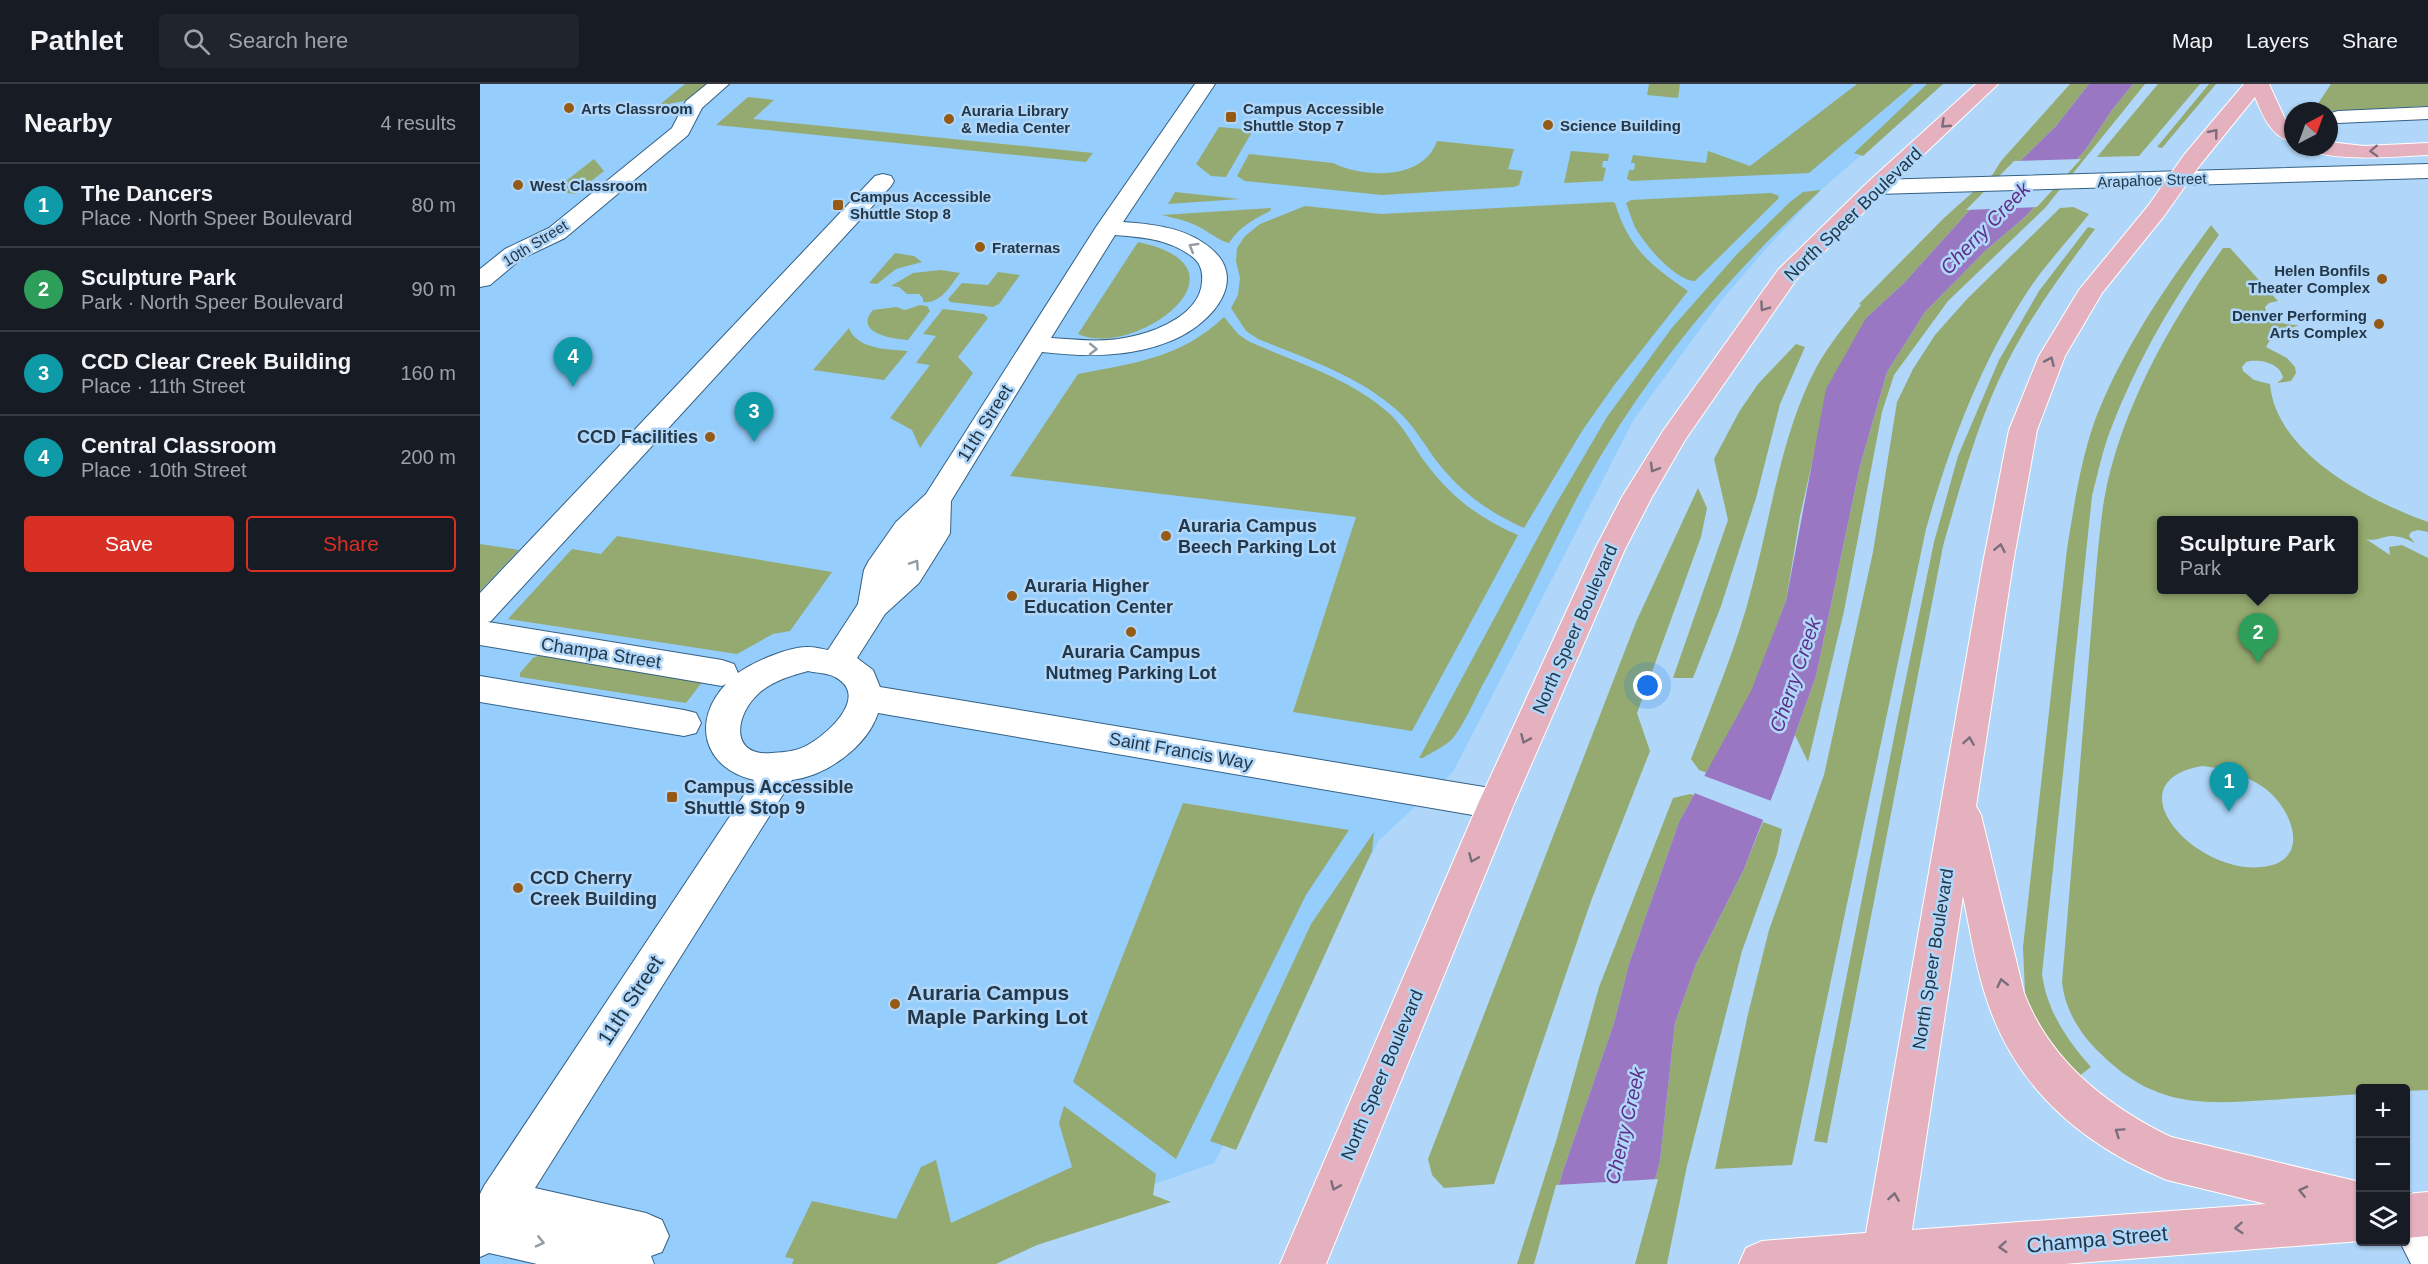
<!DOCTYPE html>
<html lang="en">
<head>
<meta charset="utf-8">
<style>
  body { margin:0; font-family:Arial,sans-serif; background:#20242c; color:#f1f3f6 }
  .controls { position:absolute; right:18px; bottom:18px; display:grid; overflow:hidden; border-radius:6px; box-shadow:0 2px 4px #0004 }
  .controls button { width:54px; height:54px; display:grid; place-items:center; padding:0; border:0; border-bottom:2px solid #363941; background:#171b24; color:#f1f3f6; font:30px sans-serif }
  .compass { position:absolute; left:1804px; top:18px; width:54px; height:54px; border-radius:50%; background:#171b24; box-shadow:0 2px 4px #0004; rotate:41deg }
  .you { position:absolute; left:1168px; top:602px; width:21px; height:21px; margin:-15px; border:4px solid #fff; border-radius:50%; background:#1a73e8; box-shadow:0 0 0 9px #1a73e833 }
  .badge { display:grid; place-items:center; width:39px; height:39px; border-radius:50%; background:#d93025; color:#fff; font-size:20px; font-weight:700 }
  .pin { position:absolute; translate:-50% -50px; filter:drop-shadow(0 2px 3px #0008) }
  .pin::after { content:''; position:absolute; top:32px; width:21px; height:18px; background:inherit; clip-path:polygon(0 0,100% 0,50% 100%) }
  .popup { position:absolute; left:1677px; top:432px; width:201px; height:78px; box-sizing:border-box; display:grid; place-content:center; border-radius:6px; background:#171b24; filter:drop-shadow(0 2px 4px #0005); font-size:20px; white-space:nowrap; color:#9ea1a6 }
  .popup b { font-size:22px; color:#f1f3f6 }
  .popup::after { content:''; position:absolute; left:50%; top:100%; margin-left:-12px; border:12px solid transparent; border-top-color:#171b24 }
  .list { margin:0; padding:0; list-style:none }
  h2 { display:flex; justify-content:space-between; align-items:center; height:78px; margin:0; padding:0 24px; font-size:26px }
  h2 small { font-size:20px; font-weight:400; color:#9ea1a6 }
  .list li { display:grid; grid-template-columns:39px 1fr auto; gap:18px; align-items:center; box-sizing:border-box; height:84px; padding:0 24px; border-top:2px solid #363941 }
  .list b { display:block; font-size:22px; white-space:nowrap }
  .list p { margin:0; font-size:20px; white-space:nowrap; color:#9ea1a6 }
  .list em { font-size:20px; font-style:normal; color:#9ea1a6 }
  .actions { display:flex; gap:12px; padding:18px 24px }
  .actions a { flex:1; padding:14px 0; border:2px solid #d93025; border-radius:6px; text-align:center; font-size:21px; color:#d93025 }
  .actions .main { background:#d93025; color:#fff }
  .icon { flex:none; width:33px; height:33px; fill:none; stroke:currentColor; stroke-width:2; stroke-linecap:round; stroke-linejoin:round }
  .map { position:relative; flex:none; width:1948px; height:1180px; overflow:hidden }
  header { display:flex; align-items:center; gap:36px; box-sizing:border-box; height:84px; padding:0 30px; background:#171b24; border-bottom:2px solid #363941 }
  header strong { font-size:28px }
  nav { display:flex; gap:33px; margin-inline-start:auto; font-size:21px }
  .search { width:420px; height:54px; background:#20242c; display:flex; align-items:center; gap:15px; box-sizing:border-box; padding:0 21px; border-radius:6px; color:#9ea1a6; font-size:22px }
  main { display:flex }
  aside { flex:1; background:#171b24 }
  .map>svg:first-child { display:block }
</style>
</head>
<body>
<header>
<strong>Pathlet</strong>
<div class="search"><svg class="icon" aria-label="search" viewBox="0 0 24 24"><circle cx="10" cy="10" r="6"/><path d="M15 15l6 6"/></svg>Search here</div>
<nav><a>Map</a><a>Layers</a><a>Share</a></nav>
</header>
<main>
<aside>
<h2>Nearby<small>4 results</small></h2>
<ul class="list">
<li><span class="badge" style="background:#0f9aa8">1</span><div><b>The Dancers</b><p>Place · North Speer Boulevard</p></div><em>80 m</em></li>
<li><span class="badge" style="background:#2e9e5b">2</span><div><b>Sculpture Park</b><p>Park · North Speer Boulevard</p></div><em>90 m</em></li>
<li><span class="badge" style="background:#0f9aa8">3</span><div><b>CCD Clear Creek Building</b><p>Place · 11th Street</p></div><em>160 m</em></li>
<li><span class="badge" style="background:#0f9aa8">4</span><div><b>Central Classroom</b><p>Place · 10th Street</p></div><em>200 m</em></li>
</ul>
<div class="actions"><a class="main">Save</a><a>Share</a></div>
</aside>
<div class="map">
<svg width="1948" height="1180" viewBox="0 0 1948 1180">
  <rect width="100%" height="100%" fill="#b0d7f9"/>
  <!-- built -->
  <polygon fill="#95cdfc" points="0,0 1463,0 1341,106 1283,168 1241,217 1154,335 973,688 899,756 734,1079 547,1145 481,1180 0,1180"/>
  <!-- green -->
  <g fill="#95aa70" fill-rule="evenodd">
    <polygon points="205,0 228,0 209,16 178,22"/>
    <polygon points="1169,0 1200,0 1198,14 1167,11"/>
    <polygon points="1377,0 1434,0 1329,89 1151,97 1147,95 1149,86 1154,86 1155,79 1151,79 1153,71 1226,79 1228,67 1270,82"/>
    <polygon points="1447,0 1463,0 1383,72 1374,69"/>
    <path d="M1590,0H1609L1576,42L1488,128L1424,199L1386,234L1336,361L1320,432L1306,517L1272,607L1227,689L1219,686L1211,675C1233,618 1257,562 1272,503C1291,432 1301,350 1336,284C1348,262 1365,241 1381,221L1379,220L1464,134L1513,90L1521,77Z"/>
    <polygon points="1653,0 1665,0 1565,124 1468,217 1414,291 1402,328 1364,527 1328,678 1315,651 1336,592 1380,382 1407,288 1445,228 1506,166 1546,132 1606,65 1632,26"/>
    <polygon points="1678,0 1720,0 1659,72 1617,73"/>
    <polygon points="1729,0 1736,0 1682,64 1677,63"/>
    <polygon points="1851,0 1948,0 1948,22 1851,27 1837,21"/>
    <polygon points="268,13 294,16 273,35 613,69 606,78 236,41"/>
    <polygon points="739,43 773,46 746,93 731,92 716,80"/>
    <path d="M957,57L1034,65L1028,85L1043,87L1039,101L1034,103L902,111L765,97L757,92L769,70L853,79C884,94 943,97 957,57Z"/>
    <polygon points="1091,67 1129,70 1128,77 1123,77 1122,83 1126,84 1123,97 1084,99"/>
    <polygon points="114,75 124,87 95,110 73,107"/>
    <path d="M1341,106C1257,183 1182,270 1123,368C1078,443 1045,525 1002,602C995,615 980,649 970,657C962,664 952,668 943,674H939L1072,427L1127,333L1191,245L1258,169L1310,118L1323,108Z"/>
    <polygon points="695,108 760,115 688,120"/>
    <path d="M1291,109L1299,112L1298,115L1215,197C1195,197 1162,158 1154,141C1151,134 1149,126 1146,119L1151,116Z"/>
    <path d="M1132,118L1135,119C1148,163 1171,182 1208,207L1135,300L1102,347L1044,444C1008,428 979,407 955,375C944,360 934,342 919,328C879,292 827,275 778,255L766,247L751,224L758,211L760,194L756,177L757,164L765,152L780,140L825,122L901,130Z"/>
    <path d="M1593,123L1609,130C1587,158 1562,184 1544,213C1498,285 1469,364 1446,445L1312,1081L1235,1085L1268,930L1289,846L1344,691L1393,468L1417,318L1433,285L1455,251L1487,215L1580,124Z"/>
    <path d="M791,124L790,127C773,136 759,143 749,159C741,158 725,145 715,141C705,136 693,134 682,131Z"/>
    <path d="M1731,141L1739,151C1695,212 1660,271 1632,342C1623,364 1618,389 1612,412L1562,890C1567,927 1587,956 1611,983L1594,996L1556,937L1545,909L1543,863L1587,465C1594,423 1600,379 1614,339C1641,267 1686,202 1731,141Z"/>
    <path d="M1608,143L1615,145C1583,188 1551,231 1527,279C1498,336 1481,400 1463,462L1347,1059L1334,1057L1418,633L1454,458L1478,372L1519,276L1559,207Z"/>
    <path d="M658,158C781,184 653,276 598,250Z"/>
    <path d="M1743,164H1750L1798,217L1789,219L1785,223C1787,238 1806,241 1819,241L1793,251L1786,263L1807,274L1815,283L1816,289L1811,297L1797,299L1803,294C1801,279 1779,274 1766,278L1762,283L1763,287L1774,296L1790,300C1796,370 1890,417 1948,438V448L1938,446L1931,448L1929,452L1935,459C1926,455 1916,450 1905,453C1897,455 1894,457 1886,455L1910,471L1909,463L1922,461L1948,474V1006L1926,1007V1004H1880V1010C1850,1012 1819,1014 1789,1016C1719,1021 1673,1022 1620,969C1600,950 1585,926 1582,898L1617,476C1619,456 1621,436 1624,416C1640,326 1691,237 1743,164ZM1682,436H1874V506H1682ZM1722,682C1744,684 1764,690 1783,703C1812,723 1834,778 1781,783C1715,790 1631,698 1722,682Z"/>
    <polygon points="415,169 434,172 442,178 416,185 397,200 389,199"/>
    <path d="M461,186L480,189C470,202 461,220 443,218V214L439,210H427L419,203L411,202L433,189Z"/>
    <polygon points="518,188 540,191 519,220 513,223 470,218 468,215 482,199 508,201"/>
    <path d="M440,221L447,222L450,227L428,256C413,255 373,249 393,226L416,223L425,226Z"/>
    <polygon points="463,225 504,230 508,234 478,273 493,289 440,364 432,346 410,334 450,281 436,279 456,252 443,250"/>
    <path d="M744,233L758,250L768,257C817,279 870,294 910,330C926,345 935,366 948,382C972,414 1002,436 1038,451L932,647L813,628L876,433L530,392L598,290C654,279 701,274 744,233Z"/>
    <path d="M369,244C377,266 409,265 428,267L404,296L333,286Z"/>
    <polygon points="1316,260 1325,263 1300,320 1276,414 1241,522 1213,594 1193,594 1248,436 1234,375 1259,328 1278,300"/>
    <polygon points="1218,404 1227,424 1221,453 1157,629 1170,667 1111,817 1014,1100 964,1104 952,1091 948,1075 1156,538"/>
    <polygon points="137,452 352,488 310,547 293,550 257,570 28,535 92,465 121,470"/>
    <polygon points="0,460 39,466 0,507"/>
    <polygon points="60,571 223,597 206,619 40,593 40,589 53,574"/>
    <polygon points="1210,710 1214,711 1199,738 1149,880 1134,939 1083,1087 1057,1180 1037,1180 1077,1054 1119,903 1193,714"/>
    <polygon points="703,719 869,746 826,811 696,1075 593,998"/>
    <polygon points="1283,738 1302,745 1297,770 1262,867 1207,1082 1187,1180 1152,1180 1180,1077 1195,939 1216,880 1264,785"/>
    <polygon points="894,748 892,767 756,1066 730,1057 831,840"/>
    <polygon points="584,1022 676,1090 673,1111 691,1118 557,1161 516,1180 312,1180 314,1175 305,1173 332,1117 416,1135 441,1083 456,1076 471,1139 592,1083 579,1039"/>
  </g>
  <!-- water -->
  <polygon fill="#9a77c2" points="1609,0 1653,0 1632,26 1606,65 1546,132 1506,166 1445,228 1407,288 1380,382 1336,592 1302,687 1264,785 1216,880 1195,939 1180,1077 1152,1180 1057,1180 1083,1087 1134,939 1149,880 1199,738 1271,607 1306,517 1346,305 1386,234 1424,199 1488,128 1576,42"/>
  <!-- pier -->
  <g fill="#b0d7f9">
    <polygon points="1601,75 1557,123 1486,126 1534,77"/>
    <polygon points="1222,691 1294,718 1286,737 1212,708"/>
    <polygon points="1178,1095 1155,1180 1054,1180 1076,1101"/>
  </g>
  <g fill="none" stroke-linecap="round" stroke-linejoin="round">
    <!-- minor casing -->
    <g stroke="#336186" stroke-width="2">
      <g id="minor">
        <polygon points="227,0 249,0 222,24 208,51 85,154 41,175 10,201 0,203 0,185 25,165 69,144 192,44 206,17"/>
        <path d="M715,0H735L643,138C670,140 700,143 722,158C775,191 733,239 693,256C650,274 607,273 562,268L471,417L470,449L466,456L439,499L405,530L377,574L393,586L400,603L1016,705L1029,709L1034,720L1029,731L1016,735L398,629C387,663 346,692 312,696L55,1104L166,1129L182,1136L189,1152L182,1168L171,1172L174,1180H57L9,1169L0,1173V1110L4,1102L274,696C223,684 211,637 246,600L242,602L0,561V509L395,92L403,90L411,92L414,97L411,102L11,537L8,538L242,576L254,580L258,589C274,578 309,562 329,563C335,563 342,565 348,566L378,520L384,486L388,478L416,438L446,410L616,143ZM635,151C661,153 688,155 710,171C720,178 723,186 722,198C720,229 680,246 654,252C627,259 599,256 571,254ZM328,587C336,589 348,589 355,593C389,611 351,647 331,659C319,667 306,668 292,669C249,673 255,631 278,610C292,597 310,592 328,587Z"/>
        <polygon points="1948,23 1948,35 1858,39 1849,35 1851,29 1858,27"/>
        <polygon points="1948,80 1948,94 1396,110 1388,108 1385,103 1388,98 1396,96"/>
        <polygon points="0,592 204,626 216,629 221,639 216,649 204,652 0,618"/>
        <polygon points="1930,1109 1946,1115 1948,1119 1948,1180 1931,1180 1920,1158 1926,1158 1926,1110"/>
      </g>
    </g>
    <!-- major casing -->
    <g stroke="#fff" stroke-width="2">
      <g id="major">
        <polygon points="1496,0 1518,0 1404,108 1316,196 1205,356 1172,413 1145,465 1034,720 846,1180 800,1180 998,720 1115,465 1142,413 1183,347 1298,186 1388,98"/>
        <path d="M1764,0H1789L1805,35L1813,41V58C1791,53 1783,32 1775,13L1720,81L1684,132L1622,209L1585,272L1557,346L1533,479L1496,722L1501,731L1544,909C1570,977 1627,1022 1691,1053L1880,1098V1157L1584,1180H1259L1266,1164L1282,1157L1386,1149L1503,479L1529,346L1559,272L1599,206L1668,122L1704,71ZM1483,812C1490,845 1495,879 1505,910C1533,1002 1600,1060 1687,1096L1786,1120L1432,1146Z"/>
        <path d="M1849,58L1884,62L1948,59V71C1909,73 1870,77 1832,68L1829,63H1849Z"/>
        <polygon points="1948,1108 1948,1152 1926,1154 1926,1110"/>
      </g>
    </g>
    <!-- minor -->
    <use href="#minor" fill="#fff" fill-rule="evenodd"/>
    <!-- major -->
    <use href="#major" fill="#e5b1be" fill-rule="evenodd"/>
  </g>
  <!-- one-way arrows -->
  <defs><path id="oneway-chevron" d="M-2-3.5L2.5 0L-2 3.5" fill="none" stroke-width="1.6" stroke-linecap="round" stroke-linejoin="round" transform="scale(1.5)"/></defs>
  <g stroke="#7a6e7d">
    <use href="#oneway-chevron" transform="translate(1465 40) rotate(137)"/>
    <use href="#oneway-chevron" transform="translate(1734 49) rotate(-51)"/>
    <use href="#oneway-chevron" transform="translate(1894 67) rotate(178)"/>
    <use href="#oneway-chevron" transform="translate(1284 223) rotate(125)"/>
    <use href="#oneway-chevron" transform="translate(1570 277) rotate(-66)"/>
    <use href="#oneway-chevron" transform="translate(1174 384) rotate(121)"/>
    <use href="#oneway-chevron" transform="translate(1520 464) rotate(-79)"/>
    <use href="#oneway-chevron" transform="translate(1045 655) rotate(114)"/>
    <use href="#oneway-chevron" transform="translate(1489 657) rotate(-81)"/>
    <use href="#oneway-chevron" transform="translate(993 774) rotate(113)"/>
    <use href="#oneway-chevron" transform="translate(1522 899) rotate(-103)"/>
    <use href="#oneway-chevron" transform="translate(1639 1048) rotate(-146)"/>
    <use href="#oneway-chevron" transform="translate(855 1102) rotate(113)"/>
    <use href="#oneway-chevron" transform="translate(1823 1107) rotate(-167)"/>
    <use href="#oneway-chevron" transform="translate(1414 1113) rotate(-81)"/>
    <use href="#oneway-chevron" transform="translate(1759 1144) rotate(176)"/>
    <use href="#oneway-chevron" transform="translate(1523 1163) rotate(176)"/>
  </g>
  <g stroke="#919ba4">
    <use href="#oneway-chevron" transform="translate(713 163) rotate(-149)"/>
    <use href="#oneway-chevron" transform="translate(613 265) rotate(1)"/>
    <use href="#oneway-chevron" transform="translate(435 480) rotate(-56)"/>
    <use href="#oneway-chevron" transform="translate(60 1158) rotate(13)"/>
  </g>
  <!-- markers -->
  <g fill="#945a16" stroke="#b0d7f9" stroke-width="2">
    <circle cx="89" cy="24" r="6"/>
    <rect x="745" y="27" width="12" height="12" rx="3"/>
    <circle cx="469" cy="35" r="6"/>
    <circle cx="1068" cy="41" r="6"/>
    <circle cx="38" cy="101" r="6"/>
    <rect x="352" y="115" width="12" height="12" rx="3"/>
    <circle cx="500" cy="163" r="6"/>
    <circle cx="1902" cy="195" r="6"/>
    <circle cx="1899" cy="240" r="6"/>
    <circle cx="230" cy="353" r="6"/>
    <circle cx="686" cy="452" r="6"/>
    <circle cx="532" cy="512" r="6"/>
    <circle cx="651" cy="548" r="6"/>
    <rect x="186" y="707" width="12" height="12" rx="3"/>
    <circle cx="38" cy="804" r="6"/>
    <circle cx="415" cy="920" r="6"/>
  </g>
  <g text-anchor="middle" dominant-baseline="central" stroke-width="5" stroke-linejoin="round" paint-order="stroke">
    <!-- far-poi labels -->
    <g font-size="15" font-weight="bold" fill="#233748" stroke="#b0d7f9" text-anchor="start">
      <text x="101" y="24">Arts Classroom</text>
      <text x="763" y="24">Campus Accessible<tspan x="763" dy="17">Shuttle Stop 7</tspan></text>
      <text x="481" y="26">Auraria Library<tspan x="481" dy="17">&amp; Media Center</tspan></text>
      <text x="1080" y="41">Science Building</text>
      <text x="50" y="101">West Classroom</text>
      <text x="370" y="112">Campus Accessible<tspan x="370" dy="17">Shuttle Stop 8</tspan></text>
      <text x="512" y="163">Fraternas</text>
      <text x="1890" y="186" text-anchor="end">Helen Bonfils<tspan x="1890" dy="17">Theater Complex</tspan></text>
      <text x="1887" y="231" text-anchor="end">Denver Performing<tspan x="1887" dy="17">Arts Complex</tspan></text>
    </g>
    <!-- far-street labels -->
    <g font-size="15" fill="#233748" stroke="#b0d7f9">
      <text transform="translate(1672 96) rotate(-2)">Arapahoe Street</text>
      <text transform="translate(55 159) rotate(-32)">10th Street</text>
    </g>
    <!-- street labels -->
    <g font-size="18" fill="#233748" stroke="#b0d7f9">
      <text transform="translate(1373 130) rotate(-44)">North Speer Boulevard</text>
      <text transform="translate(505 339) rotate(-58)">11th Street</text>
      <text transform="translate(1095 545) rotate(-66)">North Speer Boulevard</text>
      <text transform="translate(121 569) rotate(9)">Champa Street</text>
      <text transform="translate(701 667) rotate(10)">Saint Francis Way</text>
      <text transform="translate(1453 875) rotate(-81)">North Speer Boulevard</text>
      <text transform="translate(902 991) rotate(-67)">North Speer Boulevard</text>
    </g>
    <!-- poi labels -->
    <g font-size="18" font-weight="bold" fill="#233748" stroke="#b0d7f9" text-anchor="start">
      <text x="218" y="353" text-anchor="end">CCD Facilities</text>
      <text x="698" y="442">Auraria Campus<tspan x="698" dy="21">Beech Parking Lot</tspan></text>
      <text x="544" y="502">Auraria Higher<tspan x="544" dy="21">Education Center</tspan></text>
      <text x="651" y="568" text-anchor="middle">Auraria Campus<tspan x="651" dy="21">Nutmeg Parking Lot</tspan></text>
      <text x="204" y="703">Campus Accessible<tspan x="204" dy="21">Shuttle Stop 9</tspan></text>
      <text x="50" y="794">CCD Cherry<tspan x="50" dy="21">Creek Building</tspan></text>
    </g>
    <!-- water labels -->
    <g font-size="20" font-style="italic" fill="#5e3089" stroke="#b0d7f9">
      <text transform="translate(1505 144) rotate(-46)">Cherry Creek</text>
      <text transform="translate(1315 591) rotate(-71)">Cherry Creek</text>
      <text transform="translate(1145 1042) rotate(-77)">Cherry Creek</text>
    </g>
    <!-- near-poi labels -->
    <g font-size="21" font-weight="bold" fill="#233748" stroke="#b0d7f9" text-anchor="start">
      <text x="427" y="908">Auraria Campus<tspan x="427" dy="24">Maple Parking Lot</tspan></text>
    </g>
    <!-- near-street labels -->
    <g font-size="21" fill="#233748" stroke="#b0d7f9">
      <text transform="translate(150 916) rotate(-57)">11th Street</text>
      <text transform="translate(1617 1155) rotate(-5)">Champa Street</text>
    </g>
  </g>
</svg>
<div class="controls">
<button>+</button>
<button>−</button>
<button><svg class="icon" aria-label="layers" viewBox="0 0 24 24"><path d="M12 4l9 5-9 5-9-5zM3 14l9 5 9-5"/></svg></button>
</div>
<svg class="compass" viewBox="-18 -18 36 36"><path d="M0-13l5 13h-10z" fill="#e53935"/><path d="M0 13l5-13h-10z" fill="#9ea1a6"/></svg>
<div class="you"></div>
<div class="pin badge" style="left:1749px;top:728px;background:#0f9aa8">1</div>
<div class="pin badge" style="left:1778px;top:579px;background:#2e9e5b">2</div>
<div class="popup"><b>Sculpture Park</b>Park</div>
<div class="pin badge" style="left:274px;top:358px;background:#0f9aa8">3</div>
<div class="pin badge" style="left:93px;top:303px;background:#0f9aa8">4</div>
</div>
</main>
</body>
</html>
